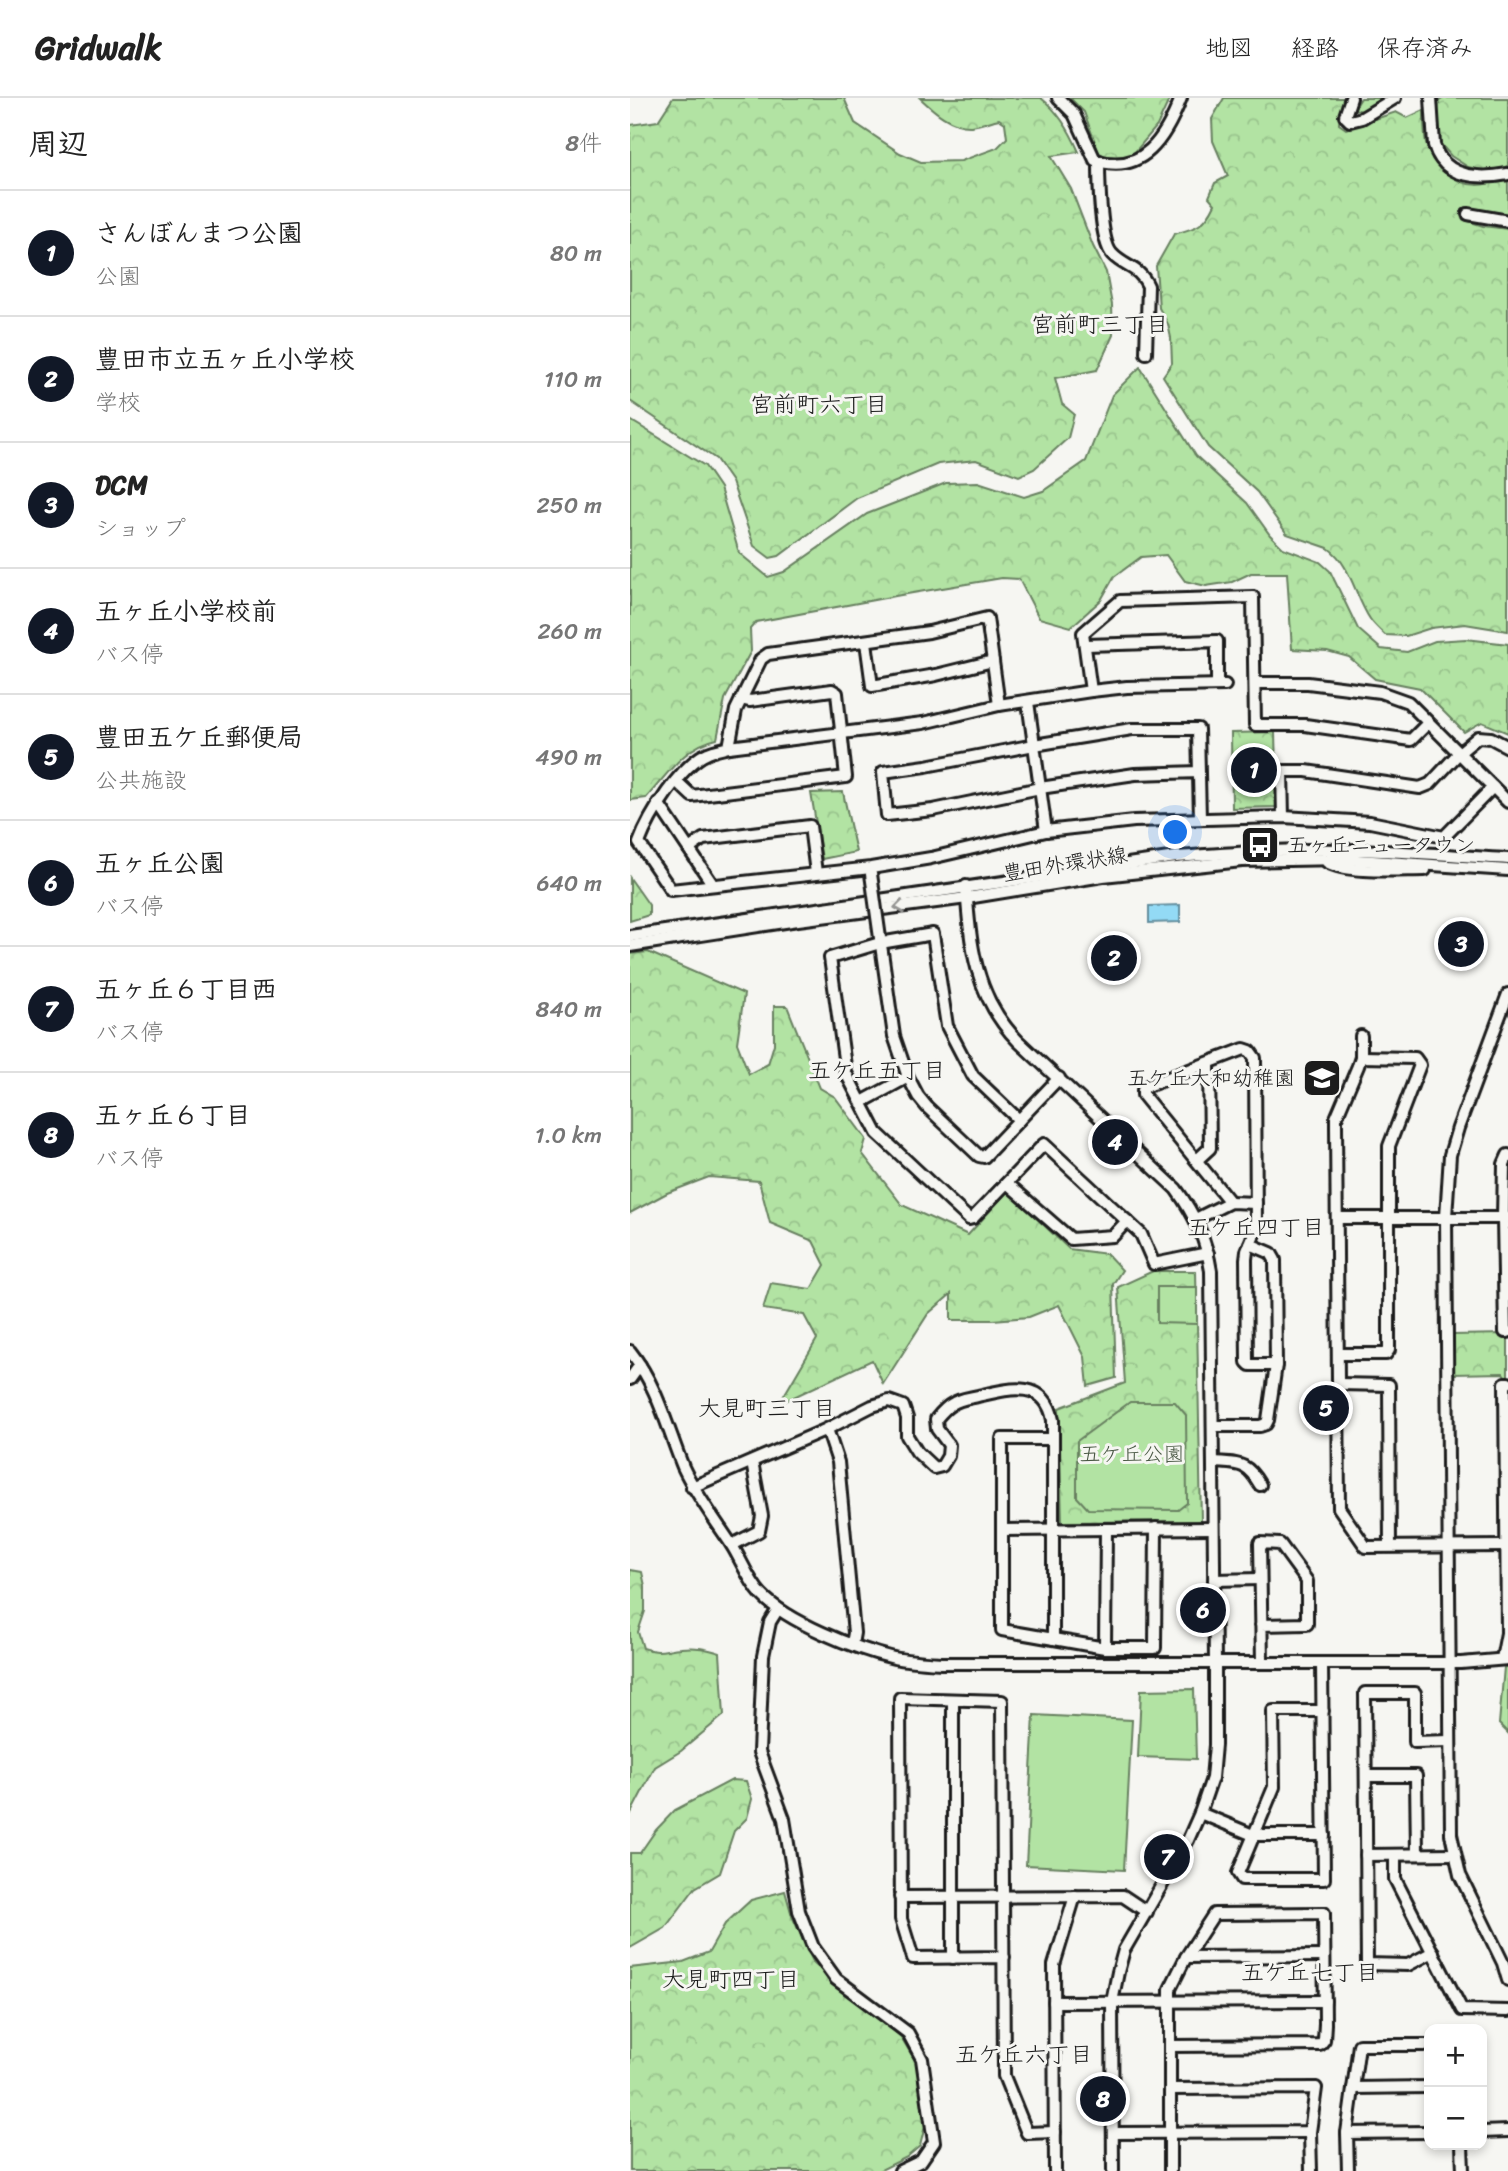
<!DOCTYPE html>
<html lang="ja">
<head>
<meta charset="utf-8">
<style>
  body { margin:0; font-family:Sriracha,"Klee One",sans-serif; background:#f6f6f6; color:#222 }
  .controls { position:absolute; right:21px; bottom:21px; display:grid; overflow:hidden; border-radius:14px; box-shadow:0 4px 10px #0003 }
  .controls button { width:63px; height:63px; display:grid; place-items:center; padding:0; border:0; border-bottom:2px solid #e0e0e0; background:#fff; color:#222; font:35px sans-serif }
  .you { position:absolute; left:546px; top:735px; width:24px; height:24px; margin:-18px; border:5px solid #fff; border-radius:50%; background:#1a73e8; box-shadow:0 0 0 10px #1a73e833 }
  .badge { display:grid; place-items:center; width:46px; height:46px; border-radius:50%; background:#111827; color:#fff; font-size:23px; font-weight:700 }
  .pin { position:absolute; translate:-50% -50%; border:4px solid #fff; box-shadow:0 2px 7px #0006 }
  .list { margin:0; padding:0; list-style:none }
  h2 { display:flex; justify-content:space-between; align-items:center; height:91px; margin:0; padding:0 28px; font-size:30px }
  h2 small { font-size:23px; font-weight:400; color:#767676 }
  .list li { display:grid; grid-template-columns:46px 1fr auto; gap:21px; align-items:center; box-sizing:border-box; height:126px; padding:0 28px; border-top:2px solid #e0e0e0 }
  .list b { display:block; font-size:26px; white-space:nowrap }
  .list p { margin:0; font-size:23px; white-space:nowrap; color:#767676 }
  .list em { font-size:23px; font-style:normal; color:#767676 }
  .map { position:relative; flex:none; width:878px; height:2073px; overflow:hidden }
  header { display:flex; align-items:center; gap:42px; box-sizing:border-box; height:98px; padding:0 35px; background:#fff; border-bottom:2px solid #e0e0e0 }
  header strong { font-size:33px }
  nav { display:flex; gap:38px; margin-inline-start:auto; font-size:24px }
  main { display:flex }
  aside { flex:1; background:#fff }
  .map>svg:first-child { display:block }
</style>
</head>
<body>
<header>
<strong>Gridwalk</strong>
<nav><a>地図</a><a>経路</a><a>保存済み</a></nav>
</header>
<main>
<aside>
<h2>周辺<small>8件</small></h2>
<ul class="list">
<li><span class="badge">1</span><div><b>さんぼんまつ公園</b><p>公園</p></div><em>80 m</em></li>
<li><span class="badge">2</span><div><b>豊田市立五ヶ丘小学校</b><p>学校</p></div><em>110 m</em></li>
<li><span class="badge">3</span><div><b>DCM</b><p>ショップ</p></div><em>250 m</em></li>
<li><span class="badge">4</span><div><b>五ヶ丘小学校前</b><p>バス停</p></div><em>260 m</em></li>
<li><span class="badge">5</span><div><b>豊田五ケ丘郵便局</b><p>公共施設</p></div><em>490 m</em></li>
<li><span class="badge">6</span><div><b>五ヶ丘公園</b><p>バス停</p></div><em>640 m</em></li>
<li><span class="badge">7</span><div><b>五ヶ丘６丁目西</b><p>バス停</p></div><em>840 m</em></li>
<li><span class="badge">8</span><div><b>五ヶ丘６丁目</b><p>バス停</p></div><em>1.0 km</em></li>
</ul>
</aside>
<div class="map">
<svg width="878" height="2073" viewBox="0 0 878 2073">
  <defs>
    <pattern id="forest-crowns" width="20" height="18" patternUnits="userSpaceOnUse" patternTransform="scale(1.75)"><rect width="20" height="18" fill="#b2e3a3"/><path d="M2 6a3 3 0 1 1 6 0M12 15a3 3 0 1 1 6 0" fill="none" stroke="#98c28c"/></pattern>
  </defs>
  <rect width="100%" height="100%" fill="#f6f6f2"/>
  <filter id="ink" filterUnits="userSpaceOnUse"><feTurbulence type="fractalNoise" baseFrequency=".0143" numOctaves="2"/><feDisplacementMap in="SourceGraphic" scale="14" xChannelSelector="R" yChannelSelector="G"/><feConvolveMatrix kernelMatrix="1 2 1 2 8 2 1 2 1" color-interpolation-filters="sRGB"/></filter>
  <g filter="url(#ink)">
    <!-- forest -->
    <g fill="url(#forest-crowns)" stroke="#678060" stroke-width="2">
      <path d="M43,0H214L225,25L270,55L291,64L331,63L367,50L377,40L375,25L369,21C360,23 350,27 341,28C321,29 303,12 290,0H411C429,14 440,33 449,54L421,58L441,91L463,148L476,174L482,207L483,237L467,272L425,280L432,306L444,316L438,340L404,371L389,378L346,362L308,366L227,400L149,458L140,460L124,448L102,384L86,361L0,303V27L28,23Z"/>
      <polygon points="440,0 540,0 527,28 499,61 482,61 469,55 454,14"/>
      <path d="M594,0H715L710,13L709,26L716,31L766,14L777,20L794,12C794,40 793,56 817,75C837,92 854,88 878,80V116L838,110L831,113L832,121L853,128L878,131V533L835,526L801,530L776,538L755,537C750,532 744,527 740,521C725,499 721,466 698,450L657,436L627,394L578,349L533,278L542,265L541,240L538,226L529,210L526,168L544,136C566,130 575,128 585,106L579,99L585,85L598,78L583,43L582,21Z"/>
      <polygon points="731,0 755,0 732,13 724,11"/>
      <polygon points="814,0 878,0 878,68 861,74 838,69 821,58 808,43 806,5"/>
      <path d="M510,269L566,358L617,405L640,437L653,450L690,464L700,473L728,531L751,551L777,554L805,543L836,541L878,546V635L852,624L834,634L790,590L745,581L719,559L697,553L662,551L657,475H621L602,484L576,488L555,483L536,457L511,459L484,479L471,502L441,529L409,520L389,481L372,480L271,497L126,524L120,531L121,553L95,601L87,641C54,648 38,676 16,700L0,702V322L75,368L90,390L109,455L138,479L154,474L237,416L316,385L348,384L394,399L413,393L456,363L482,297Z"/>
      <polygon points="645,634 647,709 602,710 601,635"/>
      <polygon points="213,694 226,754 192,761 181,695"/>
      <polygon points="0,780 19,807 19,817 0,823"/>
      <polygon points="18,854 114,896 107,945 119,976 138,966 144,946 144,908 157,908 190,990 205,999 236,1041 232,1055 272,1107 338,1137 378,1093 439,1151 477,1156 492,1172 483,1186 486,1280 458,1288 455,1259 429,1207 399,1219 363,1222 321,1222 321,1196 298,1216 253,1286 242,1262 149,1306 187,1241 174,1217 133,1211 141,1185 181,1191 195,1167 183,1143 140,1125 129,1083 79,1079 37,1095 0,1115 0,856"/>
      <polygon points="523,1173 566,1173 571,1423 432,1424 429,1310 495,1285 488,1189"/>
      <polygon points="878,1236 878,1282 873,1275 822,1276 822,1237"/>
      <path d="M0,1472L12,1474L15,1488V1513L8,1534L13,1550C30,1556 35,1551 51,1550C66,1548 77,1551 90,1555L94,1617L51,1653L25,1669L0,1717Z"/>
      <polygon points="874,1569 878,1569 878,1635 869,1626"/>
      <polygon points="102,1682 116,1683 122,1701 117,1720 104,1733 90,1775 65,1790 35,1830 0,1850 0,1755 10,1755 26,1732 45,1712"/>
      <polygon points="155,1793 162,1818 184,1866 271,1939 287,1966 295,2028 290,2048 277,2059 249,2073 0,2073 0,1870 53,1864 79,1854 95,1826 121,1802"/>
    </g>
    <!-- pitch -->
    <g fill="#b2e3a3" stroke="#678060" stroke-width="2">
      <polygon points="527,1189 567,1189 567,1226 527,1225"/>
      <polygon points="500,1304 545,1304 556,1317 557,1405 548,1412 458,1411 447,1399 447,1343"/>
      <polygon points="564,1591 566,1661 508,1659 511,1592"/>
      <polygon points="404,1617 502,1622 494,1772 396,1767"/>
    </g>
    <!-- water -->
    <polygon fill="#93daf5" stroke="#638e9e" stroke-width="2" points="550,807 550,824 519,825 519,808"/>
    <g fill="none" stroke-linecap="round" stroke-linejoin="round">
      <!-- minor casing -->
      <g stroke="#1c1c1c" stroke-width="16">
        <g id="minor">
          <path d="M428,0L444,16L465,62C513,78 536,39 551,0"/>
          <polyline points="721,0 715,18 720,23 732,20 765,0"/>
          <path d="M801,0L804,47C814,81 850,81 878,76"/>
          <path d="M469,63C469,82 470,143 482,156C495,170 509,168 518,188L516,255"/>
          <polyline points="838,116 878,123"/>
          <polyline points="236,544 242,588 306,577 363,563"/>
          <polyline points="456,547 587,543 587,587"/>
          <polyline points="625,585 678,585 750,594 778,604 878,704"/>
          <path d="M595,587L497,589L461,593L369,607L293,625L99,649C92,651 84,652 78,655C51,666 19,718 9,745L41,792L241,770L301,760L416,733L504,723L653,719L740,724L814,739L863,689"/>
          <polyline points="461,593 453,535 490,503 623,499 625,627 675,627 781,642 798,625"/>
          <polyline points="398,604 416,733"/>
          <polyline points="99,649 106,612 131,561 138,556 299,534 357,520 369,607"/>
          <polyline points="569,674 505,676 410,690 303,712 257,717 253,674 296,668 404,647 502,631 568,631 570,721"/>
          <polyline points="46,683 62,698 216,679 207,595 202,592 120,603 111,601"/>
          <polyline points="28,705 83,787"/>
          <polyline points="653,719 652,673 676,673 790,690 800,686 829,655 848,639 861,640 878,649"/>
          <polyline points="59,751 73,741 180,728 186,775"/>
          <path d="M697,764C719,776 769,772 795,772"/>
          <path d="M336,788C340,847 345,899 388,943L546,1091C565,1117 576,1141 581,1173L585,1565V1647L582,1680L570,1715L558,1742L494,1852L488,1874L482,1904L483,2073"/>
          <path d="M0,838L546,759C601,755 656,751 712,752C767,752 823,758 878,761"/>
          <polyline points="250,840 264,938 278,979 288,998 297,1009 349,1058 354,1059 429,980"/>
          <polyline points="0,848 168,822 337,800 473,778 612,763 712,761 878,772"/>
          <polyline points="878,896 828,1030 820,1057 816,1119 821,1736 830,1777 873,1865 878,1882"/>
          <polyline points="731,938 731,959 728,968 706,1020 706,1028 709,1410 736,1449 878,1448"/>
          <polyline points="232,1004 278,979"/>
          <polyline points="389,1022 343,978 317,928 303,836 250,845 200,860 216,975 247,1035 339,1121 343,1120 414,1046 511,1136 524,1166 578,1155"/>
          <polyline points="878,1057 874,1066 873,1120 875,1234 878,1234"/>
          <polyline points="567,1062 580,1050 579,965"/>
          <polyline points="377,1085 441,1141 483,1138 497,1123"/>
          <polyline points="600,1104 513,997 513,992 515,989 614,951 620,953 625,960 626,1131 617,1153 616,1161 617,1264 620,1267 646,1267"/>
          <polyline points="707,1120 878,1120"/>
          <polyline points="566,1121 600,1104 626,1105"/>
          <path d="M0,1253C27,1287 37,1329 53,1369C66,1397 84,1420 101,1446C111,1461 118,1482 131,1496C157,1524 226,1551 264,1560C279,1563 296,1564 311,1565H831L878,1561"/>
          <polyline points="708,1256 756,1256 759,1252 759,1048 790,967 785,960 731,959"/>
          <polyline points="0,1281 10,1267"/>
          <polyline points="708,1286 759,1287 760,1448"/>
          <polyline points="584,1328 630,1328 636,1326 638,1322 646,1267 645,1162 641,1155 620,1146"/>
          <polyline points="197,1331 208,1364 224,1535 222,1546"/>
          <polyline points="423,1341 372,1341 372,1532 475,1550 525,1550 526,1430"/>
          <path d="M583,1364C609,1366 616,1363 630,1387"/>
          <path d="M62,1389L197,1331L242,1308L259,1303L273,1308L277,1320V1338L287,1354L304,1370L312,1368L318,1358L319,1347L307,1331L306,1321C311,1315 316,1309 322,1306C329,1301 340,1300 348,1298C378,1291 415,1280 423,1322V1541"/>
          <polyline points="372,1432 583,1430"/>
          <polyline points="102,1447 129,1433 132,1418 122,1364"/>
          <polyline points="584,1482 630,1481"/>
          <polyline points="148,1511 140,1524 133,1558 129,1654 154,1721 169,1813 183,1849 206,1881 278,1935 292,1961 304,2044 291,2063 270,2073"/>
          <polyline points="631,1527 677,1526 677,1483 650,1446 630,1445 632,1565"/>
          <polyline points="475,1550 476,1431"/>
          <polyline points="872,1561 877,1535 875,1285 878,1285"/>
          <polyline points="692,1565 694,1781 612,1781 608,1775 644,1689 643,1613 693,1613"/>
          <polyline points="323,1602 323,1860"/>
          <polyline points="736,1678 786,1678 787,1756"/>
          <polyline points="570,1715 623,1737 694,1737"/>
          <polyline points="736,1757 825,1756"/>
          <polyline points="765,1757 765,1781 832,1912 878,1913"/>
          <polyline points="270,1799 493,1798 517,1814"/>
          <polyline points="803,1854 778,1867 737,1866 735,1595 785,1595 785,1644 819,1643"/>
          <polyline points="374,1859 283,1860 271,1821 270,1600 372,1603 374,1978 397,2035 425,2034"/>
          <polyline points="556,1859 694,1858"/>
          <polyline points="424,1904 695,1903"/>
          <polyline points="723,1990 799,1989"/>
          <polyline points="680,2034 681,2073"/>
          <polyline points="852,2034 878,2033"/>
          <polyline points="483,2035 680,2034 686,1990 540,1991"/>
          <polyline points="717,2035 799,2034"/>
          <polyline points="832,2047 833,2073"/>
          <polyline points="425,2073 424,1867 445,1798"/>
          <polyline points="540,2073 540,1891 556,1859 584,1816 694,1815 695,1926 694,1942 690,1947 540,1948"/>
          <polyline points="718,2073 717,2035 729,1947 799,1947"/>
        </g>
      </g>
      <!-- minor -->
      <use href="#minor" stroke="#f6f6f2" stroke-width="10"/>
      <!-- minor-bridge casing -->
      <g stroke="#1c1c1c" stroke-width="16" stroke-linecap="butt">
        <polyline id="minor-bridge" points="241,776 250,840"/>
      </g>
      <!-- minor-bridge -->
      <use href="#minor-bridge" stroke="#f6f6f2" stroke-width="10"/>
    </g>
    <!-- one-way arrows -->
    <defs><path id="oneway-chevron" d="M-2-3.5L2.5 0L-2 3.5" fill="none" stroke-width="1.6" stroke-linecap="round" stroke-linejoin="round" transform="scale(1.75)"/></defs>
    <use stroke="#949492" href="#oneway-chevron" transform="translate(269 809) rotate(172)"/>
  </g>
  <!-- icons -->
  <defs>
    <g id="bus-square" transform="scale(2.0125)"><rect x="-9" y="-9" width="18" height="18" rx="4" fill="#1c1c1c" stroke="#f6f6f2"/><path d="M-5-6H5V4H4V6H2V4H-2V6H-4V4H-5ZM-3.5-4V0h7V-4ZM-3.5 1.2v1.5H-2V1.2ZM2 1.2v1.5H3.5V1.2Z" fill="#fff"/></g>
    <g id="school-square" transform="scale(2.0125)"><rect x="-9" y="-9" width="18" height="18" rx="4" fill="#1c1c1c" stroke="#f6f6f2"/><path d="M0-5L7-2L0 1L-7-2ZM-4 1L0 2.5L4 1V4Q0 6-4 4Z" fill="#fff"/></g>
  </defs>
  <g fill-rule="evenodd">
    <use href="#bus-square" x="630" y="747"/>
    <use href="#school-square" x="692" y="980"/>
  </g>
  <g text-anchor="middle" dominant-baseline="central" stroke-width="6" stroke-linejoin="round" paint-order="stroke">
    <!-- poi labels -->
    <g font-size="21" fill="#1c1c1c" stroke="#f6f6f2" text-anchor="start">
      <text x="657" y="747">五ヶ丘ニュータウン</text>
      <text x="665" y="980" text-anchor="end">五ケ丘大和幼稚園</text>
    </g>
    <!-- street labels -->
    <g font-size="21" fill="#1c1c1c" stroke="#f6f6f2">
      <text transform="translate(435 766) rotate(-9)">豊田外環状線</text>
    </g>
    <!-- park labels -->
    <g font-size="21" fill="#495844" stroke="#f6f6f2">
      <text x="502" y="1356">五ケ丘公園</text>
    </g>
    <!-- neighbourhood labels -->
    <g font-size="23" fill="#1c1c1c" stroke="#f6f6f2">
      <text x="470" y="226">宮前町三丁目</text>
      <text x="189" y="306">宮前町六丁目</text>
      <text x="247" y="972">五ケ丘五丁目</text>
      <text x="626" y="1129">五ケ丘四丁目</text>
      <text x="137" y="1310">大見町三丁目</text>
      <text x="680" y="1874">五ケ丘七丁目</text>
      <text x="101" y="1881">大見町四丁目</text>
      <text x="394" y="1956">五ケ丘六丁目</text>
    </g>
  </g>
</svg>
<div class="controls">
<button>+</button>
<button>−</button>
</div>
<div class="you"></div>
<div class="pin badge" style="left:624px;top:672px">1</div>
<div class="pin badge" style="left:484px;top:860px">2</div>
<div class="pin badge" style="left:831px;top:846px">3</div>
<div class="pin badge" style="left:485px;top:1044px">4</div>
<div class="pin badge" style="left:696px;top:1310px">5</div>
<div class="pin badge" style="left:573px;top:1512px">6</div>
<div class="pin badge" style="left:537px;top:1759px">7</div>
<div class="pin badge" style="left:473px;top:2001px">8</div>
</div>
</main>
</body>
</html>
